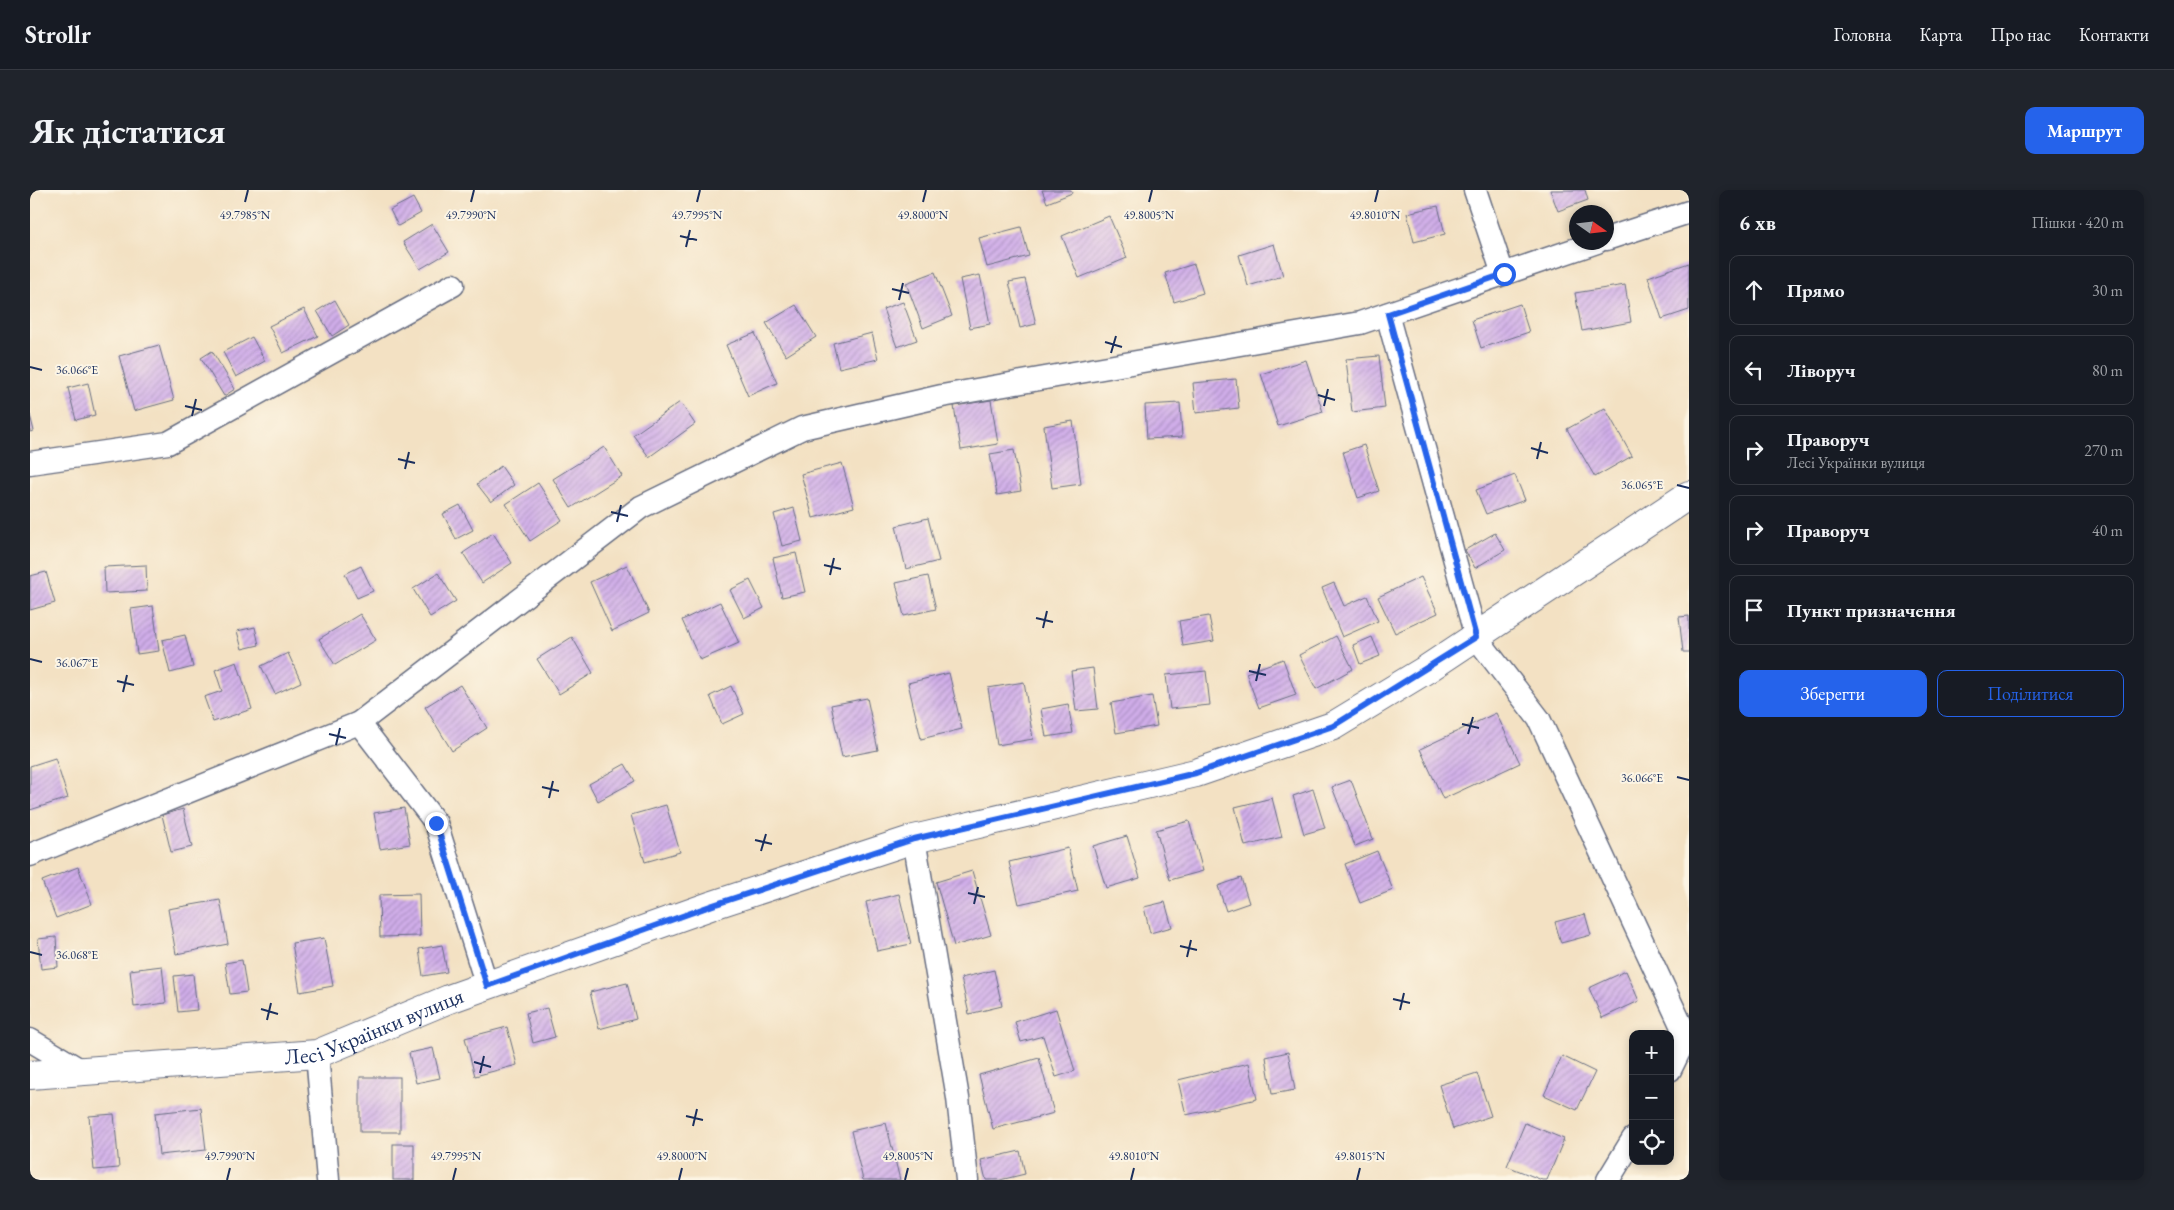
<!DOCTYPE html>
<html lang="uk">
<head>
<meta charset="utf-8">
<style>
  body { margin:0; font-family:"EB Garamond",serif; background:#20242c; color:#f1f3f6 }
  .controls { position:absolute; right:15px; bottom:15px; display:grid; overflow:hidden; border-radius:10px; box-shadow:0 2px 8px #0003 }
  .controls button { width:45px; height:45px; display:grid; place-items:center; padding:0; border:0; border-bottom:1px solid #363941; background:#171b24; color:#f1f3f6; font:25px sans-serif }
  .compass { position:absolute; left:1539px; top:15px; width:45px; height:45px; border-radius:50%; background:#171b24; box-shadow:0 2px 8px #0003; rotate:104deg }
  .stop { position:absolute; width:15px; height:15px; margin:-11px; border:4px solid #2563eb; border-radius:50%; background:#fff }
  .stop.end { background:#2563eb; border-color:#fff; box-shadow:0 1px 5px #0008 }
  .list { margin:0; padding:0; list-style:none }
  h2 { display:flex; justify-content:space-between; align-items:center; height:65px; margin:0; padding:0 20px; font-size:21px }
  h2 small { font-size:16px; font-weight:400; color:#9ea1a6 }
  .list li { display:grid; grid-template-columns:32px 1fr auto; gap:15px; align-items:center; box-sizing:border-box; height:70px; margin:0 10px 10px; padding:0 10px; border:1px solid #363941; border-radius:10px }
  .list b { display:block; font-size:19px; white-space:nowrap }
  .list p { margin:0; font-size:16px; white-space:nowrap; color:#9ea1a6 }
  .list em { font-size:16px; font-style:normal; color:#9ea1a6 }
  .actions { display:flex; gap:10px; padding:15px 20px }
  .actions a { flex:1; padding:11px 0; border:1px solid #2563eb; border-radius:10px; text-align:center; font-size:18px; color:#2563eb }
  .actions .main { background:#2563eb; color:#fff }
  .icon { flex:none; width:28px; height:28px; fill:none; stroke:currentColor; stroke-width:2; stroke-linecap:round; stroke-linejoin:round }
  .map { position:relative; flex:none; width:1659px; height:990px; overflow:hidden; border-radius:10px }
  header { display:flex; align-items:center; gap:30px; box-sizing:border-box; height:70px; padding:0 25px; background:#171b24; border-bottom:1px solid #363941 }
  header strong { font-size:24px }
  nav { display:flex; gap:28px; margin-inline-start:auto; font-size:18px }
  .intro { display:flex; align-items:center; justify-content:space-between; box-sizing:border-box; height:120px; padding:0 30px }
  h1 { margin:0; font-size:35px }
  .button { padding:12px 22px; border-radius:10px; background:#2563eb; color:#fff; font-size:18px; font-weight:700 }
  main { display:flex; gap:30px; padding:0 30px }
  aside { flex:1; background:#171b24; border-radius:10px; box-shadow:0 2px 8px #0003 }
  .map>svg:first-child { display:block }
</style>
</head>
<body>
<header>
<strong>Strollr</strong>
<nav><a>Головна</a><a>Карта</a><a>Про нас</a><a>Контакти</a></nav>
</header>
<div class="intro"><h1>Як дістатися</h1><a class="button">Маршрут</a></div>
<main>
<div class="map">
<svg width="1659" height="990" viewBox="0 0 1659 990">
  <defs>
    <pattern id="building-hatch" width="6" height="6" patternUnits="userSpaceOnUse" patternTransform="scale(1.25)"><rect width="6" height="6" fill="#d0ade9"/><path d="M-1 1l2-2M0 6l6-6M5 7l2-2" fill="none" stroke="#a88dc0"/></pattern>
  </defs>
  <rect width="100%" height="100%" fill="#fcf5e5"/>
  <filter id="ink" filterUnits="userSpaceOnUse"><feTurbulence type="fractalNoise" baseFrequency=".02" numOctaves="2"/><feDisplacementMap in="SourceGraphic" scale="10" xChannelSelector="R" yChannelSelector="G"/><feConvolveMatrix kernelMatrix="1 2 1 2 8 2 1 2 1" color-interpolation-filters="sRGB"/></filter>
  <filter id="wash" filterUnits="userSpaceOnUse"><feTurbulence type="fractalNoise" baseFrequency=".0096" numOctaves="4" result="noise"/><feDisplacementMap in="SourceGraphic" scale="20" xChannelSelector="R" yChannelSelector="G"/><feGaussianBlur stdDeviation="1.12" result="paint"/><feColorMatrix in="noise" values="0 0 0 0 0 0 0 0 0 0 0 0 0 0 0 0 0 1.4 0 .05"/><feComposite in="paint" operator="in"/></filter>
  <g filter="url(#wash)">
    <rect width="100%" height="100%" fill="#f3e1c3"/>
    <g id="blocks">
      <!-- building -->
      <g fill="url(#building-hatch)">
        <polygon points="1012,0 1041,0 1042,3 1017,13"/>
        <polygon points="1520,0 1555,0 1558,10 1528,21"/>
        <polygon points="383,8 391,23 368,36 360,20"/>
        <polygon points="1408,16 1415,44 1384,52 1377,23"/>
        <polygon points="1079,26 1097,68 1049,88 1032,46"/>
        <polygon points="402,34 419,62 390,79 373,52"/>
        <polygon points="991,37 999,66 957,77 949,48"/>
        <polygon points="1244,54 1253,86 1218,96 1209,65"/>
        <polygon points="1659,73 1659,120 1632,129 1618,87"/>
        <polygon points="1164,74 1173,103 1144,112 1135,83"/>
        <polygon points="905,82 922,126 893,138 876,93"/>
        <polygon points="950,85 960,134 940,138 930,89"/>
        <polygon points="995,89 1006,134 990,138 979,92"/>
        <polygon points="1595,95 1601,132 1552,141 1545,103"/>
        <polygon points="305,110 319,135 302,146 287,121"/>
        <polygon points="873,112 887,150 867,157 853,119"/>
        <polygon points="1490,114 1499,142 1451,158 1442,130"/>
        <polygon points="766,115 786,147 756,166 736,133"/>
        <polygon points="274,119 288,146 253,163 239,136"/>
        <polygon points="725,143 747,193 718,206 696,155"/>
        <polygon points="842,143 848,169 809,178 803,153"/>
        <polygon points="222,147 235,171 206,187 193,162"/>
        <polygon points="129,155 144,210 104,221 89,166"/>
        <polygon points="182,161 205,199 194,206 171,168"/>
        <polygon points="1349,166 1355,218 1322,222 1316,169"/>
        <polygon points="1276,170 1293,222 1248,236 1231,184"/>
        <polygon points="1206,189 1209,218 1166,223 1163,193"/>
        <polygon points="58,193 65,225 46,230 38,198"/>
        <polygon points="961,210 968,254 931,260 924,216"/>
        <polygon points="650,212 665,234 619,267 603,245"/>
        <polygon points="1150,213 1152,247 1117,249 1115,215"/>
        <polygon points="1575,218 1602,266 1565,287 1537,239"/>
        <polygon points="0,225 4,241 0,242"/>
        <polygon points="1043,231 1051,294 1022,298 1014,236"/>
        <polygon points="1334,255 1349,301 1328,308 1313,262"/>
        <polygon points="574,257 592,286 541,318 523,289"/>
        <polygon points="984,260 991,301 967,305 960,264"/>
        <polygon points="812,273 824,317 783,328 771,284"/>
        <polygon points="471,276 484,295 461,312 447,294"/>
        <polygon points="1485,285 1495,310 1456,324 1446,300"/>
        <polygon points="508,293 532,330 500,351 476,314"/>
        <polygon points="430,315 443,340 426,349 413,324"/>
        <polygon points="764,318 772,351 752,356 744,324"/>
        <polygon points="898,328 909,371 876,379 866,336"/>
        <polygon points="463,343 482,373 452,393 433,363"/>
        <polygon points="1465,343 1475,360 1445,378 1435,360"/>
        <polygon points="766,363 775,402 752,407 743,368"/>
        <polygon points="116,375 117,401 75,403 74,377"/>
        <polygon points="597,375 619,423 582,441 560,392"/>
        <polygon points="331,376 343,401 327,408 315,384"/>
        <polygon points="16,382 25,413 0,420 0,386"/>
        <polygon points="408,383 426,411 400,427 383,399"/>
        <polygon points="898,386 906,419 874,426 866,393"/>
        <polygon points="1391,387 1408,423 1365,443 1348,407"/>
        <polygon points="720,390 734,418 714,428 700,400"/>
        <polygon points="1304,393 1314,416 1337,406 1348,431 1312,447 1292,398"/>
        <polygon points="690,412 709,453 670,470 652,430"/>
        <polygon points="123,416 129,461 107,464 101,419"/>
        <polygon points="330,424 346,450 305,475 289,449"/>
        <polygon points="1179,426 1184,451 1153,456 1149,431"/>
        <polygon points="1659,426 1659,462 1653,462 1649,427"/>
        <polygon points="225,437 229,455 212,459 207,441"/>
        <polygon points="155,445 163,477 140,483 132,450"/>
        <polygon points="1306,446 1323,479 1286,499 1269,465"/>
        <polygon points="542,447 563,483 529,504 507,469"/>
        <polygon points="1342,447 1350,466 1330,474 1323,455"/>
        <polygon points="258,463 271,492 245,504 231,476"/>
        <polygon points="1253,469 1266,505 1229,518 1216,483"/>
        <polygon points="207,472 222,519 183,532 174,507 192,501 185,480"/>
        <polygon points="1063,478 1068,519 1046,521 1041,481"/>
        <polygon points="1176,481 1180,515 1140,519 1136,485"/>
        <polygon points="919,483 932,539 891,549 878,493"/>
        <polygon points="994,492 1003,549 967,555 958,498"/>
        <polygon points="430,495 457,538 422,561 395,517"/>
        <polygon points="701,496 714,524 692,534 680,506"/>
        <polygon points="1122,506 1127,536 1086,543 1081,513"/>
        <polygon points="837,508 848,560 812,567 801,515"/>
        <polygon points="1038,514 1043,543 1016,547 1011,519"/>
        <polygon points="1466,523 1490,573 1413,609 1390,559"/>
        <polygon points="25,568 38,608 0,620 0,576"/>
        <polygon points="595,574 605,591 568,611 559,594"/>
        <polygon points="1321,590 1343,649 1325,656 1302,597"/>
        <polygon points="1283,599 1295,638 1274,644 1263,606"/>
        <polygon points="1242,608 1252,647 1215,656 1205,617"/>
        <polygon points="636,615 650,662 615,672 601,625"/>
        <polygon points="374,618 380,654 350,659 344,623"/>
        <polygon points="153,619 162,657 141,662 132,625"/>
        <polygon points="1159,631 1173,681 1140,690 1126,640"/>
        <polygon points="1097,646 1110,688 1076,698 1063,656"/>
        <polygon points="1038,658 1048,701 989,714 979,672"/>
        <polygon points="1347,661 1363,700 1330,713 1315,674"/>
        <polygon points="48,677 62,714 26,728 12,691"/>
        <polygon points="942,681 961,745 924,756 906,692"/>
        <polygon points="1211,688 1219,713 1196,721 1188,696"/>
        <polygon points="389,704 390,746 350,747 349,705"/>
        <polygon points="869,704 881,754 847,761 836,712"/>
        <polygon points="190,710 198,754 146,764 138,719"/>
        <polygon points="1135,712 1142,737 1120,743 1114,717"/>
        <polygon points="1555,724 1561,745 1531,753 1525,732"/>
        <polygon points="26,747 28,777 11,779 8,749"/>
        <polygon points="294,748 303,796 270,802 262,753"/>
        <polygon points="412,755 417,782 393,786 389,759"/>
        <polygon points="212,770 217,802 200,804 195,773"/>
        <polygon points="132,776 136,813 104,817 100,780"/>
        <polygon points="964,780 972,816 939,824 931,788"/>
        <polygon points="1596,781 1609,811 1572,828 1559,798"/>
        <polygon points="163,784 167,820 148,822 144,786"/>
        <polygon points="597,793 606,829 569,839 560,802"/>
        <polygon points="517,818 525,847 503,853 496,823"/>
        <polygon points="1026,819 1045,881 1026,887 1013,846 991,852 985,832"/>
        <polygon points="477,837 487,875 445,886 435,848"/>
        <polygon points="403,858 410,888 386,893 379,863"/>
        <polygon points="1258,862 1265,900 1242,904 1236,867"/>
        <polygon points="1532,866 1565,882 1547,920 1514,905"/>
        <polygon points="1009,868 1024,923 963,939 949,885"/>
        <polygon points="1219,873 1227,909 1156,925 1148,890"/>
        <polygon points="1447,883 1461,926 1423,939 1409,895"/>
        <rect x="330" y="887" width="40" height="55"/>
        <polygon points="171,918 176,960 129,965 125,923"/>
        <polygon points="84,924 89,978 64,980 59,926"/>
        <polygon points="856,933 870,990 833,990 821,941"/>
        <polygon points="1495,933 1534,949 1517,990 1512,990 1477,976"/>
        <rect x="363" y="954" width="21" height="36"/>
        <polygon points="990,961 995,984 970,990 956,990 951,970"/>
      </g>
    </g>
  </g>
  <g filter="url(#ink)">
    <use href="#blocks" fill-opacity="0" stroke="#676d81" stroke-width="1"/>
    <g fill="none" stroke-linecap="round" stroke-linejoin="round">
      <!-- street casing -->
      <g stroke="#676d81" stroke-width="25">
        <g id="street">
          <polyline points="1445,0 1473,84"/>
          <polyline points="1576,49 1659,22"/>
          <polyline points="1357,124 1446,447 1509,529 1659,852"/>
          <polyline points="0,273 138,253 423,95"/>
          <polyline points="329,533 406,633 457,796"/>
          <polyline points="884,649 928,908 937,990"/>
          <polyline points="0,665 329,533 611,317 772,238 912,206 1330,133 1567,52"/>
          <polyline points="0,850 52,881"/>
          <polyline points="287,864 298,990"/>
          <polyline points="1640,880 1659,841"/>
          <polyline points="1578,990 1603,949"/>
        </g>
      </g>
      <!-- secondary casing -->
      <g stroke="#676d81" stroke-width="30">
        <g id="secondary">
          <path id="s1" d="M0,885L287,864L419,809L683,715L884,649L1166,583L1303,536L1397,479L1659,305"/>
        </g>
      </g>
      <!-- street -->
      <use href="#street" stroke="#fff" stroke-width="22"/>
      <!-- secondary -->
      <use href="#secondary" stroke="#fff" stroke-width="28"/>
    </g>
  </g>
  <g fill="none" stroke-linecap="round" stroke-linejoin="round" filter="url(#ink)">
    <!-- route -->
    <polyline stroke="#2563eb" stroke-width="6" points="406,633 457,796 683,715 884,649 1166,583 1303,536 1446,447 1358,124 1474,84"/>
  </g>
  <!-- ticks -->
  <path fill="none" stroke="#1b2f5e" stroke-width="2" d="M215,12L218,0M441,12L444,0M667,12L670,0M893,12L896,0M1119,12L1122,0M1345,12L1348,0M650,46L667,50M656,57L660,40M862,99L879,103M869,110L873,93M1075,152L1092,157M1081,163L1086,146M0,177L12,180M1288,205L1305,210M155,216L172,220M1294,216L1298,199M162,226L166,209M1501,258L1518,263M368,269L385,273M1507,269L1511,252M375,279L379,262M1647,295L1659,298M581,322L598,326M587,332L591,315M794,375L811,379M800,385L804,368M1006,428L1023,432M1013,438L1017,421M0,469L12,472M1219,481L1236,485M87,491L104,495M1226,491L1230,474M93,502L97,485M1432,534L1449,538M299,544L316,548M1438,544L1443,527M306,555L310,538M1647,587L1659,590M512,597L529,601M519,608L523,591M725,650L742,654M731,661L736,644M938,703L955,707M944,714L948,697M1150,756L1167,760M0,762L12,765M1157,767L1161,750M1363,809L1380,813M231,819L248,824M1370,820L1374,803M237,830L241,813M444,872L461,877M450,883L454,866M656,926L673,930M663,936L667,919M197,990L200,978M423,990L426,978M649,990L652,978M875,990L878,978M1101,990L1104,978M1327,990L1330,978"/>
  <g text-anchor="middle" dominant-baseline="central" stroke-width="4" stroke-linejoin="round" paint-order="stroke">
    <!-- street labels -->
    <g font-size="22" fill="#1b2f5e" stroke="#fcf5e5">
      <text stroke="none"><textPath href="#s1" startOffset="350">Лесі Українки вулиця</textPath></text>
    </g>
  </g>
  <g font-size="12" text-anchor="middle" fill="#1b2f5e" stroke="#fcf5e5" stroke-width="4" stroke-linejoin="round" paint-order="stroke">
    <text x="215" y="29">49.7985°N</text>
    <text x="441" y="29">49.7990°N</text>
    <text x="667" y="29">49.7995°N</text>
    <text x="893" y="29">49.8000°N</text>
    <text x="1119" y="29">49.8005°N</text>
    <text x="1345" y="29">49.8010°N</text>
    <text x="47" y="184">36.066°E</text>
    <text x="1612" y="299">36.065°E</text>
    <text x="47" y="477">36.067°E</text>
    <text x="1612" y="592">36.066°E</text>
    <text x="47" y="769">36.068°E</text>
    <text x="200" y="970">49.7990°N</text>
    <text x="426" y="970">49.7995°N</text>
    <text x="652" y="970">49.8000°N</text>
    <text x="878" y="970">49.8005°N</text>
    <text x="1104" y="970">49.8010°N</text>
    <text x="1330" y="970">49.8015°N</text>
  </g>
</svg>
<div class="controls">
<button>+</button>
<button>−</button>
<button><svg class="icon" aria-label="locate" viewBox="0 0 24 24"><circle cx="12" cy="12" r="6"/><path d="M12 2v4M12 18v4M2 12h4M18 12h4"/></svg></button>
</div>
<svg class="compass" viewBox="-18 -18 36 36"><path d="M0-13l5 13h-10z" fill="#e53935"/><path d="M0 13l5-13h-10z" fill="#9ea1a6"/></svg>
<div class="stop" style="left:1474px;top:84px"></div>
<div class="stop end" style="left:406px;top:633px"></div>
</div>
<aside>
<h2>6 хв<small>Пішки · 420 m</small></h2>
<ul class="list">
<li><svg class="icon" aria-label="ahead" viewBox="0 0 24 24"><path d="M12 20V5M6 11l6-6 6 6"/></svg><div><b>Прямо</b></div><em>30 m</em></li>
<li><svg class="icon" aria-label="left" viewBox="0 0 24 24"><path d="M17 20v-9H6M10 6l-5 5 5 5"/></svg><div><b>Ліворуч</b></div><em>80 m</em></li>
<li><svg class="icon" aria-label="right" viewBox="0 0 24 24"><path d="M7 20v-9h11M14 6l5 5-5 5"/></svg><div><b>Праворуч</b><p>Лесі Українки вулиця</p></div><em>270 m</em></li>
<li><svg class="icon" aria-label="right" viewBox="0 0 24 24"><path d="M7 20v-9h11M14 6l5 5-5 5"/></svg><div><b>Праворуч</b></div><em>40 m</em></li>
<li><svg class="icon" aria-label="arrive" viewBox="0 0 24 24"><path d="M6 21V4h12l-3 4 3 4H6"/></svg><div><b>Пункт призначення</b></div></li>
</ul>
<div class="actions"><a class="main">Зберегти</a><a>Поділитися</a></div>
</aside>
</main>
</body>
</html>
